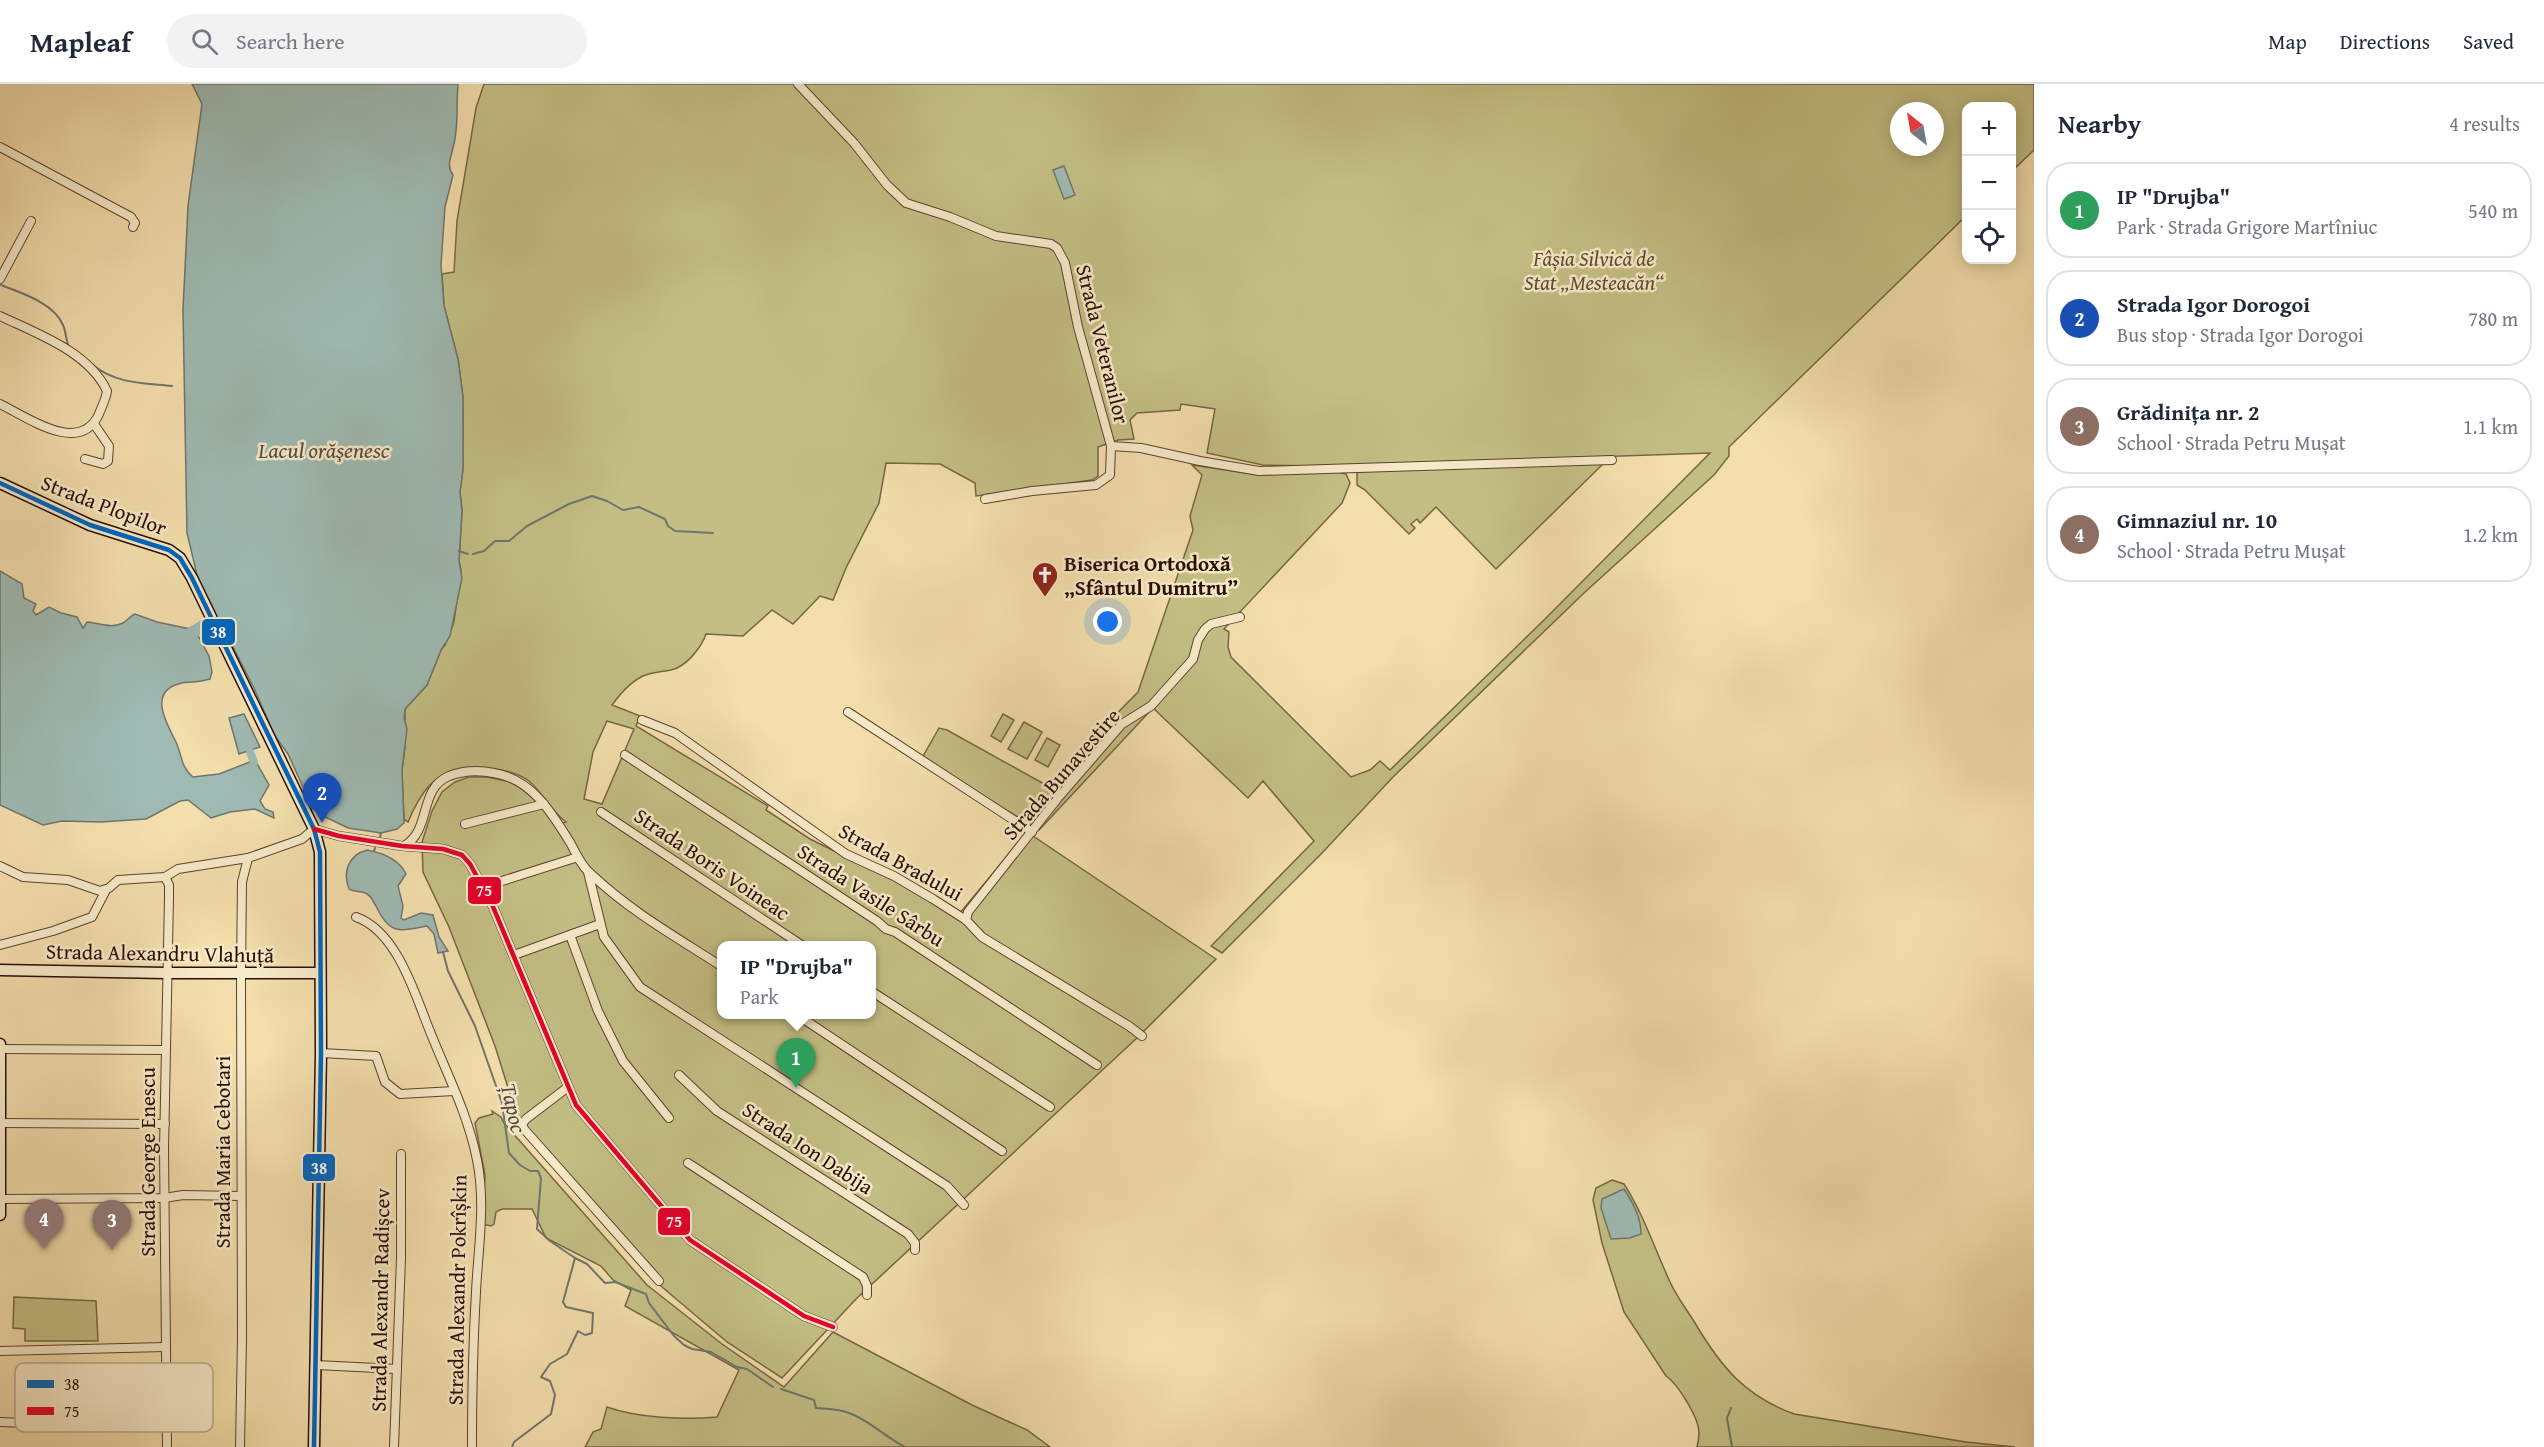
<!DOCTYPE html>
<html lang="en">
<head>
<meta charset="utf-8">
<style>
  body { margin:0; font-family:"Gentium Book Plus",serif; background:#f2f2f3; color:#1f2937 }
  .controls { position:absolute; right:18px; top:18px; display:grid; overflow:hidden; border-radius:12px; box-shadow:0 3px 15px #0003 }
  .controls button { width:54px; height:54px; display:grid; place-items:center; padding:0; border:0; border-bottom:2px solid #e0e1e3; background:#fff; color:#1f2937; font:30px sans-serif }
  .compass { position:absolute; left:1890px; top:18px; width:54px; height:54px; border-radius:50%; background:#fff; box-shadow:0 3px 15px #0003; rotate:329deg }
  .you { position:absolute; left:1108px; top:538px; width:21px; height:21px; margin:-15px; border:4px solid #fff; border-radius:50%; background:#1a73e8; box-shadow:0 0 0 9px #1a73e833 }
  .badge { display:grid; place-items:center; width:39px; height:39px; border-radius:50%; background:#7c3aed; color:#fff; font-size:20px; font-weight:700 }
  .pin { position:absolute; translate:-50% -50px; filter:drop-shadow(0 2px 3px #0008) }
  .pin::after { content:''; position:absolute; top:32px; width:21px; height:18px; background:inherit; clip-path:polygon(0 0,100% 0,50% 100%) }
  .popup { position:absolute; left:717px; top:857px; width:159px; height:78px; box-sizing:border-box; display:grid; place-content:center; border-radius:12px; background:#fff; filter:drop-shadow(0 2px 4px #0005); font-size:20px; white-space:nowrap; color:#747a83 }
  .popup b { font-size:22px; color:#1f2937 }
  .popup::after { content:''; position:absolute; left:50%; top:100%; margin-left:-12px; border:12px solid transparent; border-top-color:#fff }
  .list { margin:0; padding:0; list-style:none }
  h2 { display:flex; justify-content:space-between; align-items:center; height:78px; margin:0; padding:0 24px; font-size:26px }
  h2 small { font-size:20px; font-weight:400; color:#747a83 }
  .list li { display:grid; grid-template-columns:39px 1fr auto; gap:18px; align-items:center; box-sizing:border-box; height:96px; margin:0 12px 12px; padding:0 12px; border:2px solid #e0e1e3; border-radius:24px }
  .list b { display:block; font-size:22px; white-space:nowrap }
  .list p { margin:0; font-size:20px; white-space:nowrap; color:#747a83 }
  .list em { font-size:20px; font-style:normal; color:#747a83 }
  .icon { flex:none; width:33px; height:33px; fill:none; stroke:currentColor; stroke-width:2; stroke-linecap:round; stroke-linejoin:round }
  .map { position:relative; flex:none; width:2034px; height:1363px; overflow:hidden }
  header { display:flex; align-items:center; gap:36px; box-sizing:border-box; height:84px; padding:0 30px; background:#fff; border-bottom:2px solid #e0e1e3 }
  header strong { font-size:28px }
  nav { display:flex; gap:33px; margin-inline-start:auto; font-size:21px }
  .search { width:420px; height:54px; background:#f2f2f3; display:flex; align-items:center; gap:15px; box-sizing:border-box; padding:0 21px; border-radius:33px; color:#747a83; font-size:22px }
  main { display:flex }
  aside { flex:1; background:#fff }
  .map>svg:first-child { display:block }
</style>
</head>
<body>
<header>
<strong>Mapleaf</strong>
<div class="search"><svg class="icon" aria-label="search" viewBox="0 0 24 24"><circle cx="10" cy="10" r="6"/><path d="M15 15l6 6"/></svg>Search here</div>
<nav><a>Map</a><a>Directions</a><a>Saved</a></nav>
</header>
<main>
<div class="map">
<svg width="2034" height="1363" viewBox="0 0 2034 1363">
  <rect width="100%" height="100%" fill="#f3deac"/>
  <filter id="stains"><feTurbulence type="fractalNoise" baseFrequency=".00333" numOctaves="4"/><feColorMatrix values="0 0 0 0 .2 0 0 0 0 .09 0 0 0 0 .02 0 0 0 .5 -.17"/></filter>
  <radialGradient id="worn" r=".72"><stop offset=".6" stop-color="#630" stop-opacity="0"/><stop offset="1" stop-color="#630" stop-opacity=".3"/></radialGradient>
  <!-- green -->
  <g fill="#c3bf84" stroke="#766644" stroke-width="1.5" fill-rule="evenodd">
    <path d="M484,0H2034V66L2012,87V22H1966V132L1729,363V372L1714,391L1584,509L1393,693L1322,769L1222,869L1211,862L1314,757L1263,697L1248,714L1153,624L1039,746L922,674L939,644L947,646L1046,701L1138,608L1193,446L1190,432L1202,391L1192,381L1260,391L1337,388L1346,390L1350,399L1342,419L1224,545L1229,548L1228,563L1231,573L1351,693L1370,686L1380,677L1390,686L1545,535L1710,369L1316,382L1263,381L1207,369L1215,325L1181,320L1180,326L1137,329L1130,336L1134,355L1118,356L1098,363V392L1092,396L976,412L975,399L940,380L886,379L879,419L846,484L833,516L820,512L793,540L772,526L743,552L706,550C701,564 686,583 671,586C661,588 652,588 643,592C630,598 620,610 612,621L640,632L636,642L768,722L766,726L810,755L960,829L1027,748L1216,875L1138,953L857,1214L782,1294L727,1258L655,1197L521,1045L495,962L449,843L423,788L422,758L432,727L442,708L455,698L469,693H487L511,698L524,706L560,739L566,738C551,727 543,709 529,697C505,679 449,679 429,702C420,712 413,726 408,738L404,735L402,687L405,662V625L427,601L441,566L445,561L454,538L461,486L459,477L462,427L460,408L463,385V313L458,275L444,222L442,190L454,188L457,137L476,24ZM1899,27H1935V63H1899ZM607,637L634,645L602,720L584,715L593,668ZM721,862H871V930H721Z"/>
    <polygon points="1604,379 1496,485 1436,423 1420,439 1417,435 1411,440 1415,444 1409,450 1365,406 1357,401 1357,388 1497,381"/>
    <polygon points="1003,630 1014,636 1001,658 991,652"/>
    <polygon points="1024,638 1042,648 1027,675 1008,665"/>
    <polygon points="1047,654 1060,661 1048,683 1035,676"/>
    <path d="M492,1027L501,1033L504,1039L647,1201L722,1260L784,1303L833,1248L972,1321L1027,1346L1050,1363H585L593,1348L601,1345L607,1323C637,1334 685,1336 717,1333L739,1286L625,1222L631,1206L613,1196L601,1182L546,1154L532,1125H502L496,1128L494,1140L491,1142L482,1140L485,1091L475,1039L479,1034L493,1030Z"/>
    <path d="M1612,1096L1624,1100C1644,1131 1655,1166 1671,1200C1677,1213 1687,1226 1695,1239C1721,1283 1745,1312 1794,1330L1966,1358L2015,1363H1697C1698,1359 1699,1353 1699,1349C1699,1334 1678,1300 1666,1292L1624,1228L1602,1159L1593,1116L1596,1104Z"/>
    <polygon points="14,1213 96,1217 98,1257 25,1257 25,1245 13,1244"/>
  </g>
  <!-- water -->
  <g fill="#9ebab3" stroke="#70756d" stroke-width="1.5">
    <path d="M192,0H458C456,23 459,45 452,68C450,76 447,83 453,91L445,123L441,181L444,222L458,275L463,313V385L460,408L462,427L459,477L462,494L450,552L441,566L427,601L405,625L404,634L407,645L402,686L404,739L397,745L381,749L348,744L323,732L303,703L288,670L275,652L254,604L198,495L187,449L183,226L188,122L202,20Z"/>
    <polygon points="1064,82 1075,111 1064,115 1053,86"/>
    <path d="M0,487L22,500L24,514L36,520L33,527L36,531L49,523L61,529L77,533L83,544L87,538C100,539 110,545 123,539C128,536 130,532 135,530L157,538L195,546L209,572L212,588L210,595C200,598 191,598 182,599C148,606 165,637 175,656C182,669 180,683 193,693L219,690L255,676L269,701L260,717L265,725L273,728L274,734L255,725L230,728L211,734L188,716L180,717L146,735L101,738L62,737L43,741L0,721Z"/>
    <polygon points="244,630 260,663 239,670 229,634"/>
    <path d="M367,766C383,769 399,775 406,790L398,802L403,822L401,834L404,836L421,829L433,831L439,853L448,867L438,869L434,850L427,842C398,848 389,850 376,822C373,818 372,813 367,810C361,806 355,809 349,805C342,787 349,771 367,766Z"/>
    <path d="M1624,1105C1633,1119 1641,1133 1641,1150L1630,1154L1611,1155L1601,1124L1602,1115Z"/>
  </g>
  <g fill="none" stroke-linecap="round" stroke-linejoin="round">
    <!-- stream -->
    <g stroke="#70756d" stroke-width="2">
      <path d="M1,201C21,209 54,219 63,241C66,248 66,256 69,264"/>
      <path d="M93,281C116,300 144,299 172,302"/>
      <polyline points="459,467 468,470"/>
      <polyline points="473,470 484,467 495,457 509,457 527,442 569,420 592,412 607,417 623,426 639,423 665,435 668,442 675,447 713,449"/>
      <polyline points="380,753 381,749"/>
      <polyline points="374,767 375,764"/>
      <polyline points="443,868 448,887 475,942 502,1019 509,1069 520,1081 530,1087 538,1087 541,1094 537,1145 550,1157 575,1174 563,1218 566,1223 593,1229 592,1249 585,1251 578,1247 567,1270 550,1280 541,1293 550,1297 555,1311 551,1330 514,1358 512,1363"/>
      <polyline points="575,1174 587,1180 605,1199 615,1198 646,1210 649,1219 674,1252 684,1261 692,1265 711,1268 737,1283 747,1285 773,1303"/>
      <path d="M781,1305L814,1316L816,1324C826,1325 839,1325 849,1329C869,1336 885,1353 905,1363"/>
      <polyline points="1731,1324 1727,1334 1732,1363"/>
    </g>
    <!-- canal -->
    <polyline stroke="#9ebab3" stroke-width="8" points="250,668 254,678"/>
    <!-- river -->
    <polyline stroke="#9ebab3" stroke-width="12" points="183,554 215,535 220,528"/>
    <!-- street casing -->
    <g stroke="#5c422e" stroke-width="10">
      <g id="street">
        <polyline points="798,0 854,59 887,101 906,119 950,133 996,152 1051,160 1057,164 1065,179 1078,243 1111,362 1110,391 1096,401 1032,407 985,415"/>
        <polyline points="0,63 131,133 135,139 133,143"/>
        <polyline points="0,195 31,137"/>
        <path d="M0,232C36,249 89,268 107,307C106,315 102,322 99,330C80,372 27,333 0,320"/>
        <polyline points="1111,362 1141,364 1200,377 1259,387 1612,376"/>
        <polyline points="85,375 103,380 108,377 109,362 94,340"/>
        <polyline points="848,628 1032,748"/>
        <polyline points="642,636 675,649 846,770 894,792 933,815 966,836 982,853 1129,942 1142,952"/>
        <polyline points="625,671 877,837 886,845 895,848 1097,981"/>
        <polyline points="601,728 803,862"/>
        <polyline points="465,740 544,720"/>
        <path d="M404,762C432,746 418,705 449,692C462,687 479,686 494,689C532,695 552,729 571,760C576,770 582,783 591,790C630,827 676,853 721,882"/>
        <polyline points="0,782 23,793 68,796 100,807 109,804 118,796 165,793 178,785 248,774 302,755 314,745 339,752 402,762 443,765 462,771 470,780 491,818 576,1021 690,1156 804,1232 833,1243"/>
        <polyline points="588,788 604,853 640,903 947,1102 964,1121"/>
        <polyline points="165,793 169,801 169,813 164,1065 167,1363"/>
        <polyline points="483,803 578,773"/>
        <path d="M356,833C393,846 411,898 424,932C442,981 467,1025 477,1076C486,1120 478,1165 476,1208C473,1260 472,1311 472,1363"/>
        <polyline points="966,836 968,828 1058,714 1122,640 1151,622 1193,575 1198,556 1205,545 1211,540 1240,533"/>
        <polyline points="570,851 598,927 623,977 669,1034"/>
        <polyline points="0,861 53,847 92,833 106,806"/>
        <polyline points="514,871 600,840"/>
        <polyline points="871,907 1050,1023"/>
        <polyline points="796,930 1002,1067"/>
        <polyline points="0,965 165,966"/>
        <polyline points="321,969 376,972 385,998 400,1010 454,1007"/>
        <polyline points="679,991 717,1027 908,1150 915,1159 915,1166"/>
        <polyline points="568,1003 526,1035 522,1040 524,1045 659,1197"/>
        <polyline points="0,1039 165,1040"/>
        <polyline points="688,1079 863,1193 867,1202 867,1211"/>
        <polyline points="0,1115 164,1114 183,1111 240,1112"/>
        <polyline points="0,1267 165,1263"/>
        <polyline points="316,1281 397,1285"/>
        <polyline points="0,1338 77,1341 166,1339"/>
        <polyline points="240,1363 242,1253 241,889 242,798 248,774"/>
        <polyline points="394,1363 401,1174 401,1070"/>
      </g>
    </g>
    <!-- secondary casing -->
    <g stroke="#2a0e04" stroke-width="13">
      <g id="secondary">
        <polyline points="0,399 90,441 169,466 180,474 192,494 314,745 320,768 321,969 314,1363"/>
        <polyline points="0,886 166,889 319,889"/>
        <polyline points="0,960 0,1131"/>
      </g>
    </g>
    <!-- street -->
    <use href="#street" stroke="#f7eac9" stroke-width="8"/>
    <!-- secondary -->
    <use href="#secondary" stroke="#f7eac9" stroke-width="10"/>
    <!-- bus-1 casing -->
    <g stroke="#f7eac9" stroke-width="9">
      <polyline id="bus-1" points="0,399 90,441 169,466 180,474 192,494 314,745 320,768 321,969 314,1363"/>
    </g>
    <!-- bus-2 casing -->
    <g stroke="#f7eac9" stroke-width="9">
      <polyline id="bus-2" points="314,745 339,752 402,762 443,765 462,771 470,780 491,818 576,1021 690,1156 804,1232 833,1243"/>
    </g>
    <!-- bus-1 -->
    <use href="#bus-1" stroke="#0065bd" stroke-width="4.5"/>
    <!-- bus-2 -->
    <use href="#bus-2" stroke="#e4002b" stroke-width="4.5"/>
  </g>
  <!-- icons -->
  <defs>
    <g id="church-pin" transform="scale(1.35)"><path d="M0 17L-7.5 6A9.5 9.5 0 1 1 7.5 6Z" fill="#8f2418" stroke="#f7eac9"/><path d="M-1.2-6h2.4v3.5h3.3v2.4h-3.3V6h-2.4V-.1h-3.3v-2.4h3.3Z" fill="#fff"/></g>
  </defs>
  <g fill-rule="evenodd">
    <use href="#church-pin" x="1045" y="491"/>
  </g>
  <g text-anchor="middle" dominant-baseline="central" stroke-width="5" stroke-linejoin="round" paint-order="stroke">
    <!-- park labels -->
    <g font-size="21" font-style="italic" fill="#604c31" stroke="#f7eac9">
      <text x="1594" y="174">Fâșia Silvică de<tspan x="1594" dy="24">Stat „Mesteacăn“</tspan></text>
    </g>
    <!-- street labels -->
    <g font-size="21" fill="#2a0e04" stroke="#f7eac9">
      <text transform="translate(1103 260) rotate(76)">Strada Veteranilor</text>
      <text transform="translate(104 421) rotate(21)">Strada Plopilor</text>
      <text transform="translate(1061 690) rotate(-49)">Strada Bunavestire</text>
      <text transform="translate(901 778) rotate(29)">Strada Bradului</text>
      <text transform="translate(712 780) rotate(34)">Strada Boris Voineac</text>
      <text transform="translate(871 811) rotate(33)">Strada Vasile Sârbu</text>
      <text transform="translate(160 869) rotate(1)">Strada Аlexandru Vlahuță</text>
      <text transform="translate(808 1064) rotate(33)">Strada Ion Dabija</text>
      <text transform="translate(222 1068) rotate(-90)">Strada Maria Cebotari</text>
      <text transform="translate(147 1078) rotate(-90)">Strada George Enescu</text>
      <text transform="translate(457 1206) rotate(-89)">Strada Alexandr Pokrîșkin</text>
      <text transform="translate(380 1216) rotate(-89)">Strada Alexandr Radișcev</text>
    </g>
    <!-- poi labels -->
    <g font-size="21" font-weight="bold" fill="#2a0e04" stroke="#f7eac9" text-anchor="start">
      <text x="1064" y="479">Biserica Ortodoxă<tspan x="1064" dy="24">„Sfântul Dumitru”</tspan></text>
    </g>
    <!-- water labels -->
    <g font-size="22" font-style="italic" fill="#534a41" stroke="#f7eac9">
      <text x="324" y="366">Lacul orăşenesc</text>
      <text transform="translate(514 1024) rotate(77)">Țapoc</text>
    </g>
  </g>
  <!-- legend -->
  <rect x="15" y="1279" width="198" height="69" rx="9" fill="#f7eac9" stroke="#baa88e" stroke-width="1.5"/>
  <rect x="27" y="1296" width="27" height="8" fill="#0065bd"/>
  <rect x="27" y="1323" width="27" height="8" fill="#e4002b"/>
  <g font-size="16" fill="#2a0e04">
    <text x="64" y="1306">38</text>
    <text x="64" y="1333">75</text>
  </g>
  <g stroke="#f7eac9" stroke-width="2">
    <rect x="201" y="534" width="35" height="28" rx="6" fill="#0065bd"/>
    <rect x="467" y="792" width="35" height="29" rx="6" fill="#e4002b"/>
    <rect x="302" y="1069" width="34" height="29" rx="6" fill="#0065bd"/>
    <rect x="657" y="1123" width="34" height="29" rx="6" fill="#e4002b"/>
  </g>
  <g font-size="16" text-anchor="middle" font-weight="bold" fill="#fff">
    <text x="218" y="554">38</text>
    <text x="484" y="812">75</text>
    <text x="319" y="1090">38</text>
    <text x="674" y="1143">75</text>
  </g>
  <rect width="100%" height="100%" filter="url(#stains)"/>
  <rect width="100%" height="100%" fill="url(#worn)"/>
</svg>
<div class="controls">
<button>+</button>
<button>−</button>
<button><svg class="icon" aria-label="locate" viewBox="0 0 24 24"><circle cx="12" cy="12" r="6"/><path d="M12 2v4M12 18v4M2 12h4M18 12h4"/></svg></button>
</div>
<svg class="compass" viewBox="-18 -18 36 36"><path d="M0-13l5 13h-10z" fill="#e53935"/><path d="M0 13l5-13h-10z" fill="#747a83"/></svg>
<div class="you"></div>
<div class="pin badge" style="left:796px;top:1004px;background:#2e9e5b">1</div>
<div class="popup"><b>IP &quot;Drujba&quot;</b>Park</div>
<div class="pin badge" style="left:322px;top:739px;background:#1a4fb4">2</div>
<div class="pin badge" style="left:112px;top:1166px;background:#8d6e63">3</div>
<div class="pin badge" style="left:44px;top:1165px;background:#8d6e63">4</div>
</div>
<aside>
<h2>Nearby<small>4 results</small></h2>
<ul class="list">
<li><span class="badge" style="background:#2e9e5b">1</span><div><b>IP &quot;Drujba&quot;</b><p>Park · Strada Grigore Martîniuc</p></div><em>540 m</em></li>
<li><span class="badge" style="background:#1a4fb4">2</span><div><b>Strada Igor Dorogoi</b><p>Bus stop · Strada Igor Dorogoi</p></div><em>780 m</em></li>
<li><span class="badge" style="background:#8d6e63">3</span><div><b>Grădinița nr. 2</b><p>School · Strada Petru Mușat</p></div><em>1.1 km</em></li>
<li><span class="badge" style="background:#8d6e63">4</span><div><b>Gimnaziul nr. 10</b><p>School · Strada Petru Mușat</p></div><em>1.2 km</em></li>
</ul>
</aside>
</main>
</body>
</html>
